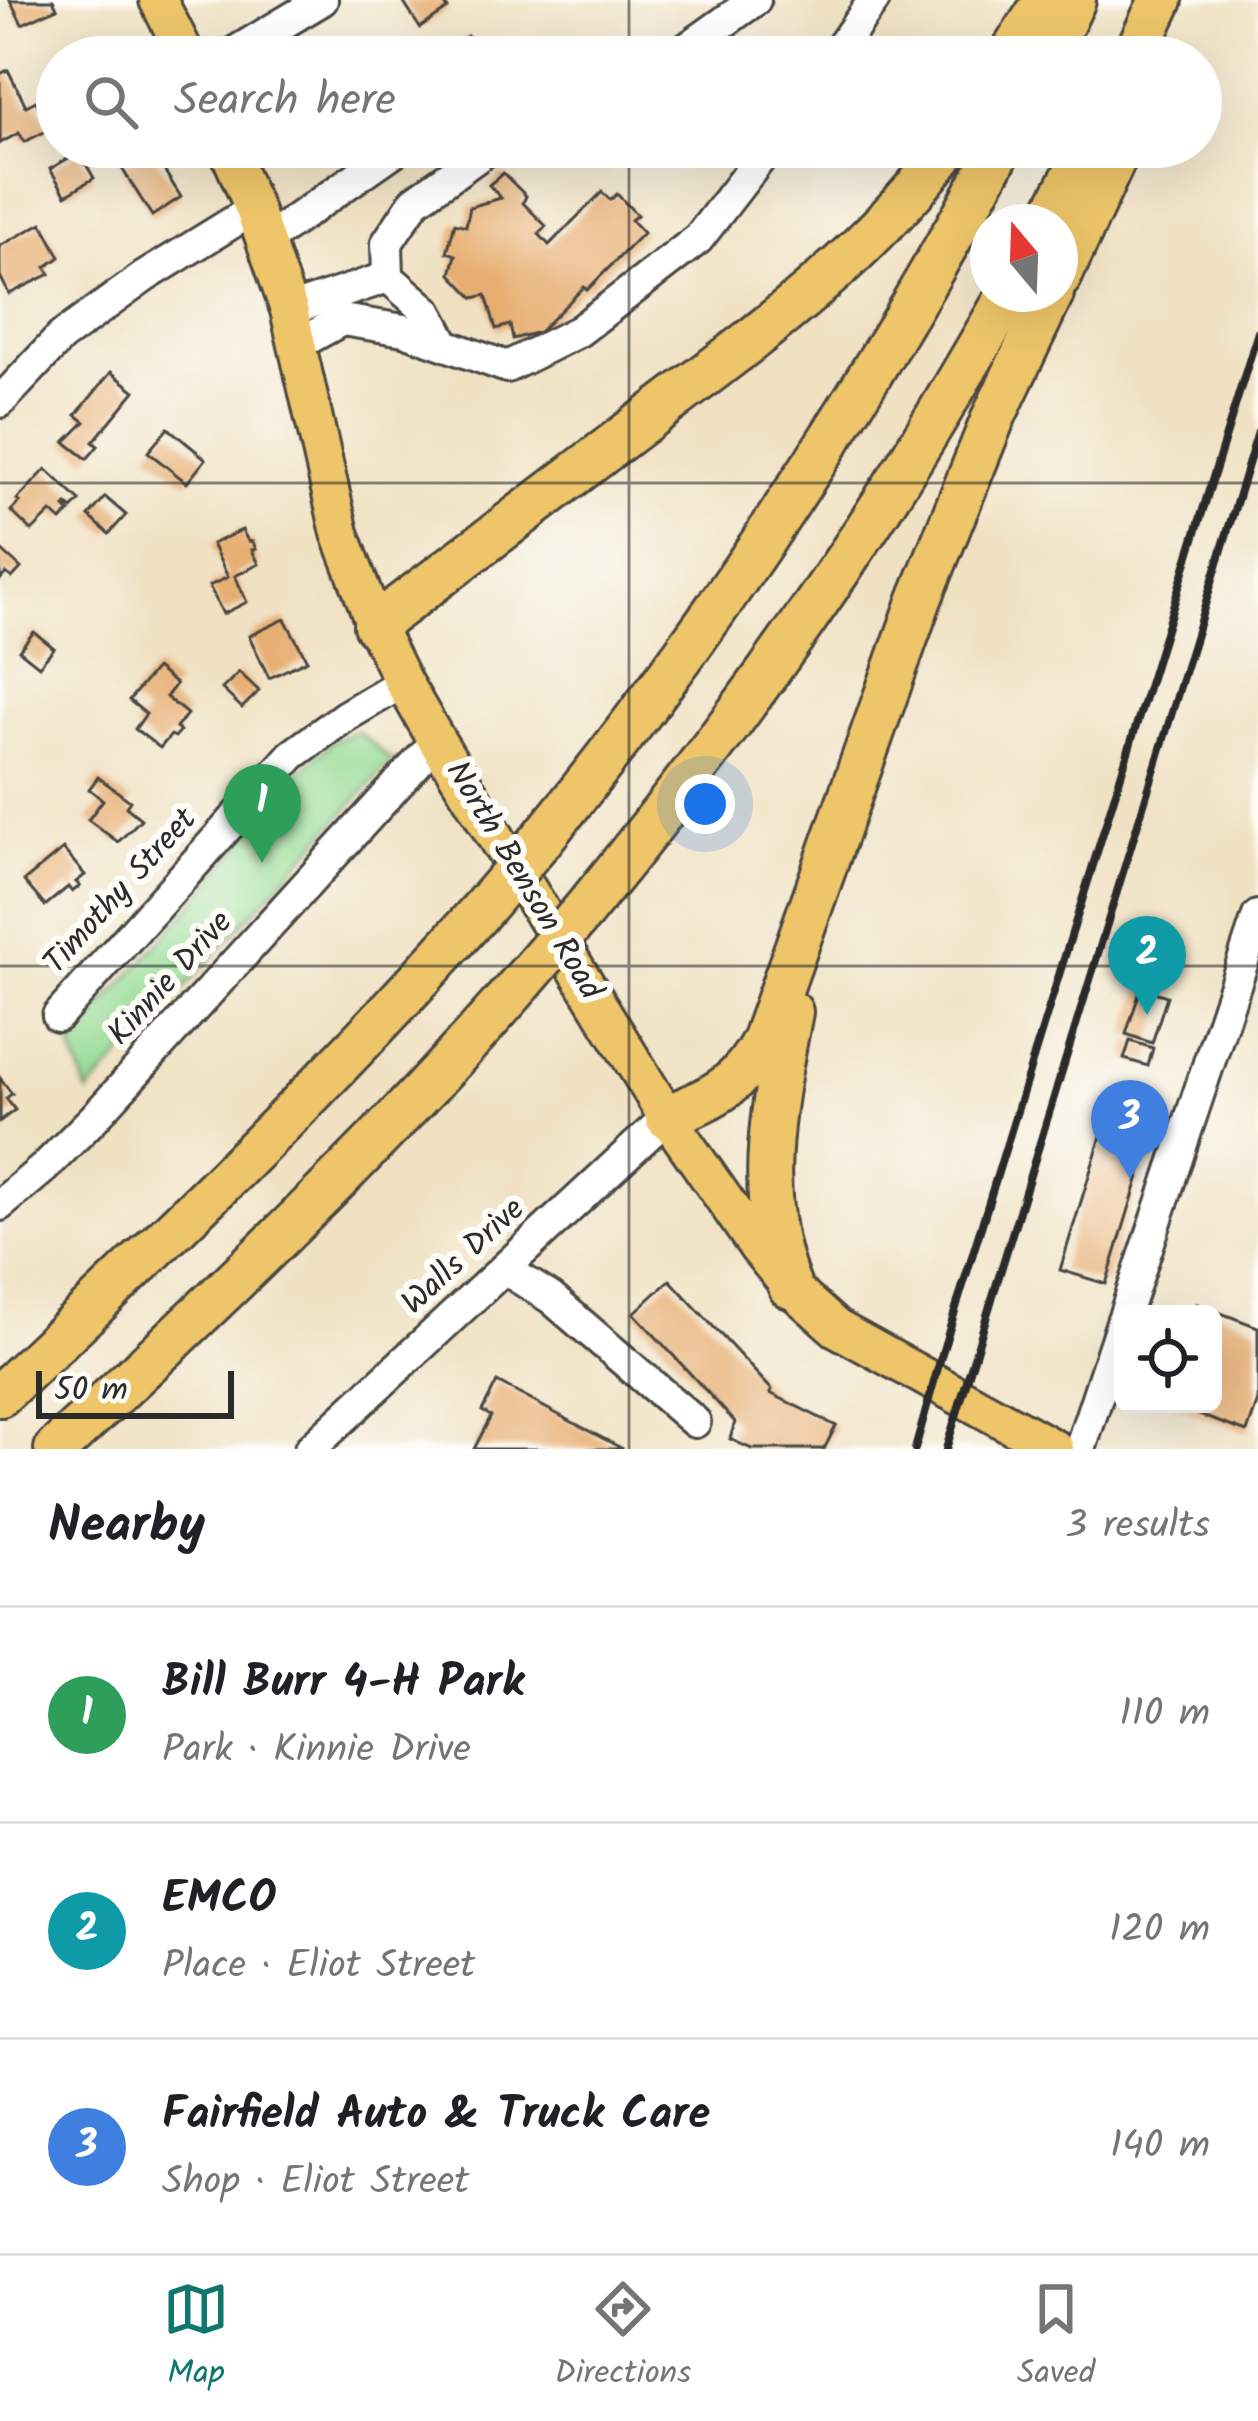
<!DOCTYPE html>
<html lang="en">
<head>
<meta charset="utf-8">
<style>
  body { margin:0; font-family:Kalam,sans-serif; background:#f6f6f6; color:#202124 }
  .controls { position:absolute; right:36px; bottom:36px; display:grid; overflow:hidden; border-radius:18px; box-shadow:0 12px 48px #0002 }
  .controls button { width:108px; height:108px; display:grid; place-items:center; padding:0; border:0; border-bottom:3px solid #e0e0e0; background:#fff; color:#202124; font:60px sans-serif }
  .compass { position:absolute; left:970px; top:204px; width:108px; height:108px; border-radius:50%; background:#fff; box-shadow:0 12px 48px #0002; rotate:341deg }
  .scale { position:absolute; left:36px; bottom:30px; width:198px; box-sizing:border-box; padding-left:12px; border:6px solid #2b2b2b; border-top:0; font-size:33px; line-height:42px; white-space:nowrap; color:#2b2b2b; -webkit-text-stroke:9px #fdfcf7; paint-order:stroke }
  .you { position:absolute; left:705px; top:804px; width:42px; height:42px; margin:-30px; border:9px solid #fff; border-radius:50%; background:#1a73e8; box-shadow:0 0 0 18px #1a73e833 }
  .badge { display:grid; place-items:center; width:78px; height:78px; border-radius:50%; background:#0f766e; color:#fff; font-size:39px; font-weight:700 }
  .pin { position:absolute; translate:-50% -99px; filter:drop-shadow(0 3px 6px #0008) }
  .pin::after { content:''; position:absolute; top:63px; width:42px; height:36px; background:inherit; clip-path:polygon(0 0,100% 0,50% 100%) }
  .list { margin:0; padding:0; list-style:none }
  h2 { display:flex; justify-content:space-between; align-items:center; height:156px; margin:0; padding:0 48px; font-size:51px }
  h2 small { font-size:39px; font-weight:400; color:#757577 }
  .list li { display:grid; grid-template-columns:78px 1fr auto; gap:36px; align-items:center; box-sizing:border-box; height:216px; padding:0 48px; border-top:3px solid #e0e0e0 }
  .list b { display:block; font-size:45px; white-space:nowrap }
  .list p { margin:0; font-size:39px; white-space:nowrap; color:#757577 }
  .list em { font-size:39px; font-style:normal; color:#757577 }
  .icon { flex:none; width:66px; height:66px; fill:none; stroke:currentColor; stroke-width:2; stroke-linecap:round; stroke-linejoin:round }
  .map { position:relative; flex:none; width:1258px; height:1449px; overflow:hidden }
  .search { position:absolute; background:#fff; box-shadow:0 12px 48px #0002; left:36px; right:36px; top:36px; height:132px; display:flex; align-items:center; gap:30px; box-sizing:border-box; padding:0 42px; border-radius:66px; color:#757577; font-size:45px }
  .sheet { height:804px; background:#fff }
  nav { display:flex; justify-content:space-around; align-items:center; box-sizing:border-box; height:168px; border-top:3px solid #e0e0e0; background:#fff; font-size:33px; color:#757577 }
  nav a { display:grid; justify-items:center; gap:6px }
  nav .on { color:#0f766e }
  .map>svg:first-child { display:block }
</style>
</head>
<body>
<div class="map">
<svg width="1258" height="1449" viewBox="0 0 1258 1449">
  <rect width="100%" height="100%" fill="#fdfcf7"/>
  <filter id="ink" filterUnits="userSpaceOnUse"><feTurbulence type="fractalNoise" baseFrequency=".00833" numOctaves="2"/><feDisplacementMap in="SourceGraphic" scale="24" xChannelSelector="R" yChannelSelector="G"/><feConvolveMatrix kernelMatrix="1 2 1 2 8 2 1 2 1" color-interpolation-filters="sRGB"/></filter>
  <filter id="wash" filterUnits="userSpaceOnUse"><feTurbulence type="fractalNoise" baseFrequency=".004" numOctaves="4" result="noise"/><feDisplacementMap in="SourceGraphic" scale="48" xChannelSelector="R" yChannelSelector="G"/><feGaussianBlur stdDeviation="2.7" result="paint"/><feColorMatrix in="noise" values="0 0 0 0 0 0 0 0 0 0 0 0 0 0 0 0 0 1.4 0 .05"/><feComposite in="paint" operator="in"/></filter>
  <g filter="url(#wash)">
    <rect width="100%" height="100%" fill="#f0e1c3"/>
    <!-- green -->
    <polygon fill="#96db95" stroke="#608360" stroke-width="3" points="357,731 392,761 88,1093 70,1042 183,916 295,776 331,743"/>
    <g id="blocks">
      <!-- building -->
      <g fill="#e7ae72">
        <polygon points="10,0 53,0 57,8 22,24"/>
        <polygon points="402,0 442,0 448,9 420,28"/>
        <polygon points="467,36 483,57 439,57"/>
        <polygon points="8,70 26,106 36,101 50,129 24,142 19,133 0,143 0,74"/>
        <polygon points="150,148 181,197 152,216 121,167"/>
        <polygon points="79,152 94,178 66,195 50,169"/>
        <polygon points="503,173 526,196 523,203 546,226 539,234 549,245 602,192 610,200 617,194 637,215 631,220 643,233 587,290 584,287 539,332 513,339 510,325 496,329 486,295 474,298 451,274 456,255 447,252 455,223 466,226 470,207 501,198 489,185"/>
        <polygon points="42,223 60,257 46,267 50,274 9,294 0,276 0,246"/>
        <polygon points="111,372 135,391 93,442 98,446 87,459 65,442 85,422 76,415"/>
        <polygon points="168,428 206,459 187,483 148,452"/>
        <polygon points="46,469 80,501 72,509 67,505 65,507 70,512 61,521 51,512 32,531 11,511 20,502 17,500"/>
        <polygon points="105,497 126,515 109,534 89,516"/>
        <polygon points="242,530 248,541 253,542 256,549 252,550 259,564 235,576 247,602 223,614 209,586 228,577 212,544"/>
        <polygon points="0,549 21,568 12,578 6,573 0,580"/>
        <polygon points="285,619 307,660 269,678 249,636"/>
        <polygon points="34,632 54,648 39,666 19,650"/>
        <polygon points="156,668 176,684 166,697 187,714 176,728 180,731 175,737 171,735 160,748 135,729 146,714 129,700"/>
        <polygon points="239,672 259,691 242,708 222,689"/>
        <polygon points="98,777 130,801 126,807 141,819 118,842 88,820 103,800 89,789"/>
        <polygon points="63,849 85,875 76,882 80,886 72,892 68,887 45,906 24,881"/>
        <polygon points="1141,988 1167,996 1152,1043 1126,1034"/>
        <polygon points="1130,1041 1153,1048 1148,1066 1124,1059"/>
        <polygon points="0,1078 12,1094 6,1098 15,1110 0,1121"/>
        <polygon points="1110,1107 1156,1121 1106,1284 1060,1270"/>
        <polygon points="670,1280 772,1390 770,1393 836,1426 824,1449 752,1449 730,1439 735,1422 634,1313"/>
        <polygon points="1197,1304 1258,1327 1258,1401 1247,1432 1171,1405 1213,1404 1213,1314 1193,1314"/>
        <polygon points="497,1382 623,1449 474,1449 491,1416 482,1411"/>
      </g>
    </g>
  </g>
  <g filter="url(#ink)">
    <use href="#blocks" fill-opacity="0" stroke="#494642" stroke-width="3"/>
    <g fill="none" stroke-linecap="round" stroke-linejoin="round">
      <!-- minor casing -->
      <g stroke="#494642" stroke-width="36">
        <g id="minor">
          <polyline points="227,57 322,0"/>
          <polyline points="675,57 755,0"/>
          <polyline points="834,57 874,0"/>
          <polyline points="265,241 400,147"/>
          <polyline points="289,310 388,277"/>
          <polyline points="444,343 427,311 388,277 387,243 415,201 491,147"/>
          <polyline points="297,345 342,320 404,330 507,367 579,331 698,239 769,147"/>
          <polyline points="0,402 61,337 144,277 254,209"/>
          <polyline points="58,1016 292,755 344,717 403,682"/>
          <polyline points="0,1205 44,1168 94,1118 437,741"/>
          <polyline points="505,1269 551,1298 695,1422"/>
          <polyline points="1125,1314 1258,916"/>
          <polyline points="310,1449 667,1117"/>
          <polyline points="1080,1449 1123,1319"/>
        </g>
      </g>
      <!-- major casing -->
      <g stroke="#494642" stroke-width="42">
        <g id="major">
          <polyline points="158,0 187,57"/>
          <polyline points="227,147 254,209 289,310 340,533 375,625 403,682 437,741 667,1117 758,1248 790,1287 836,1328 1055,1449"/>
        </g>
      </g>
      <!-- highway casing -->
      <g stroke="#494642" stroke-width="48">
        <g id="highway">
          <polyline points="1009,57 1046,0"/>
          <polyline points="1047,57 1074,0"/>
          <polyline points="1134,57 1161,0"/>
          <polyline points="1049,222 1089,147"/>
          <polyline points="1060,277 1120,147"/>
          <path d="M375,625C470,554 565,482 659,410C764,331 870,253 949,147"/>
          <path d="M541,840C717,624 869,392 1001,147"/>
          <path d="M584,910C685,787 780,661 867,528C917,452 963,373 1009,294"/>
          <path d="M667,1117C714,1096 738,1088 763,1041L920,599L994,416L1052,294"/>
          <path d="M790,1287C753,1196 773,1106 791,1012"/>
          <path d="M0,1395C165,1240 328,1084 478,914"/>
          <path d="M56,1449C218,1299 377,1148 522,982"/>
        </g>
      </g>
      <!-- minor -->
      <use href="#minor" stroke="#fff" stroke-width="30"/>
      <!-- major -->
      <use href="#major" stroke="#eec569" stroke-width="36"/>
      <!-- highway -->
      <use href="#highway" stroke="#eec569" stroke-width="42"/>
      <!-- rail -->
      <g stroke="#2b2b2b" stroke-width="8">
        <polyline points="915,1449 943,1350 1258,332"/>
        <polyline points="946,1449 1258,432"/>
      </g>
      <!-- highway-bridge casing -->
      <g stroke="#494642" stroke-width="48" stroke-linecap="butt">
        <g id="highway-bridge">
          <polyline points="478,914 541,840"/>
          <polyline points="522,982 584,910"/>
        </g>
      </g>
      <!-- highway-bridge -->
      <use href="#highway-bridge" stroke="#eec569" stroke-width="42"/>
    </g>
  </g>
  <!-- grid -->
  <path fill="none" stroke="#2b2b2b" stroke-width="3" stroke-opacity="0.55" d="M629,0V57M629,147V1449M0,483H1258M0,966H1258"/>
  <g text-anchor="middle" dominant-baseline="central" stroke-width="12" stroke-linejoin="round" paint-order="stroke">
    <!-- street labels -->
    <g font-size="33" fill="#2b2b2b" stroke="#fdfcf7">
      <text transform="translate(523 881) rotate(59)">North Benson Road</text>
      <text transform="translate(121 892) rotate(-48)">Timothy Street</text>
      <text transform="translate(171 979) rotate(-48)">Kinnie Drive</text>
      <text transform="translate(464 1257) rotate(-43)">Walls Drive</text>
    </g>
  </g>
</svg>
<div class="controls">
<button><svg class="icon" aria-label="locate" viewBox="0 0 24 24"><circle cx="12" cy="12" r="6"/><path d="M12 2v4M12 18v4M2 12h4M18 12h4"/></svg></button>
</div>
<svg class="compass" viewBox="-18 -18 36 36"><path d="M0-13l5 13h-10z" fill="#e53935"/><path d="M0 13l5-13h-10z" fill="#757577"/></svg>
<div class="scale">50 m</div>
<div class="you"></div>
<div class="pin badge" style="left:262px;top:863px;background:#2e9e5b">1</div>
<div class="pin badge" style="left:1147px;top:1015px;background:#0f9aa8">2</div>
<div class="pin badge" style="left:1130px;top:1179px;background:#3f7fe0">3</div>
<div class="search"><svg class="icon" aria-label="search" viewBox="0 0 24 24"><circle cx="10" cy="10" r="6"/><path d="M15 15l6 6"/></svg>Search here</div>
</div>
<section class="sheet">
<h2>Nearby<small>3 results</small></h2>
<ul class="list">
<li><span class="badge" style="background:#2e9e5b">1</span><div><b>Bill Burr 4-H Park</b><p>Park · Kinnie Drive</p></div><em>110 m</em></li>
<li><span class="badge" style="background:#0f9aa8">2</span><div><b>EMCO</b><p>Place · Eliot Street</p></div><em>120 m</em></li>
<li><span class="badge" style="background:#3f7fe0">3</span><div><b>Fairfield Auto &amp; Truck Care</b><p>Shop · Eliot Street</p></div><em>140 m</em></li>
</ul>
</section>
<nav>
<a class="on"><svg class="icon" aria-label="map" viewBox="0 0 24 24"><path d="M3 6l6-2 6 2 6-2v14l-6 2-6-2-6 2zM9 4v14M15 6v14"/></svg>Map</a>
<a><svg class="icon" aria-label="directions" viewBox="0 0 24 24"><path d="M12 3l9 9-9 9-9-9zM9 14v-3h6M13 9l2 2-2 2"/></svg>Directions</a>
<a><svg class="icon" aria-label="saved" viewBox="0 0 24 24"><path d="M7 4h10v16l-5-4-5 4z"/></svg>Saved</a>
</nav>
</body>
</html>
